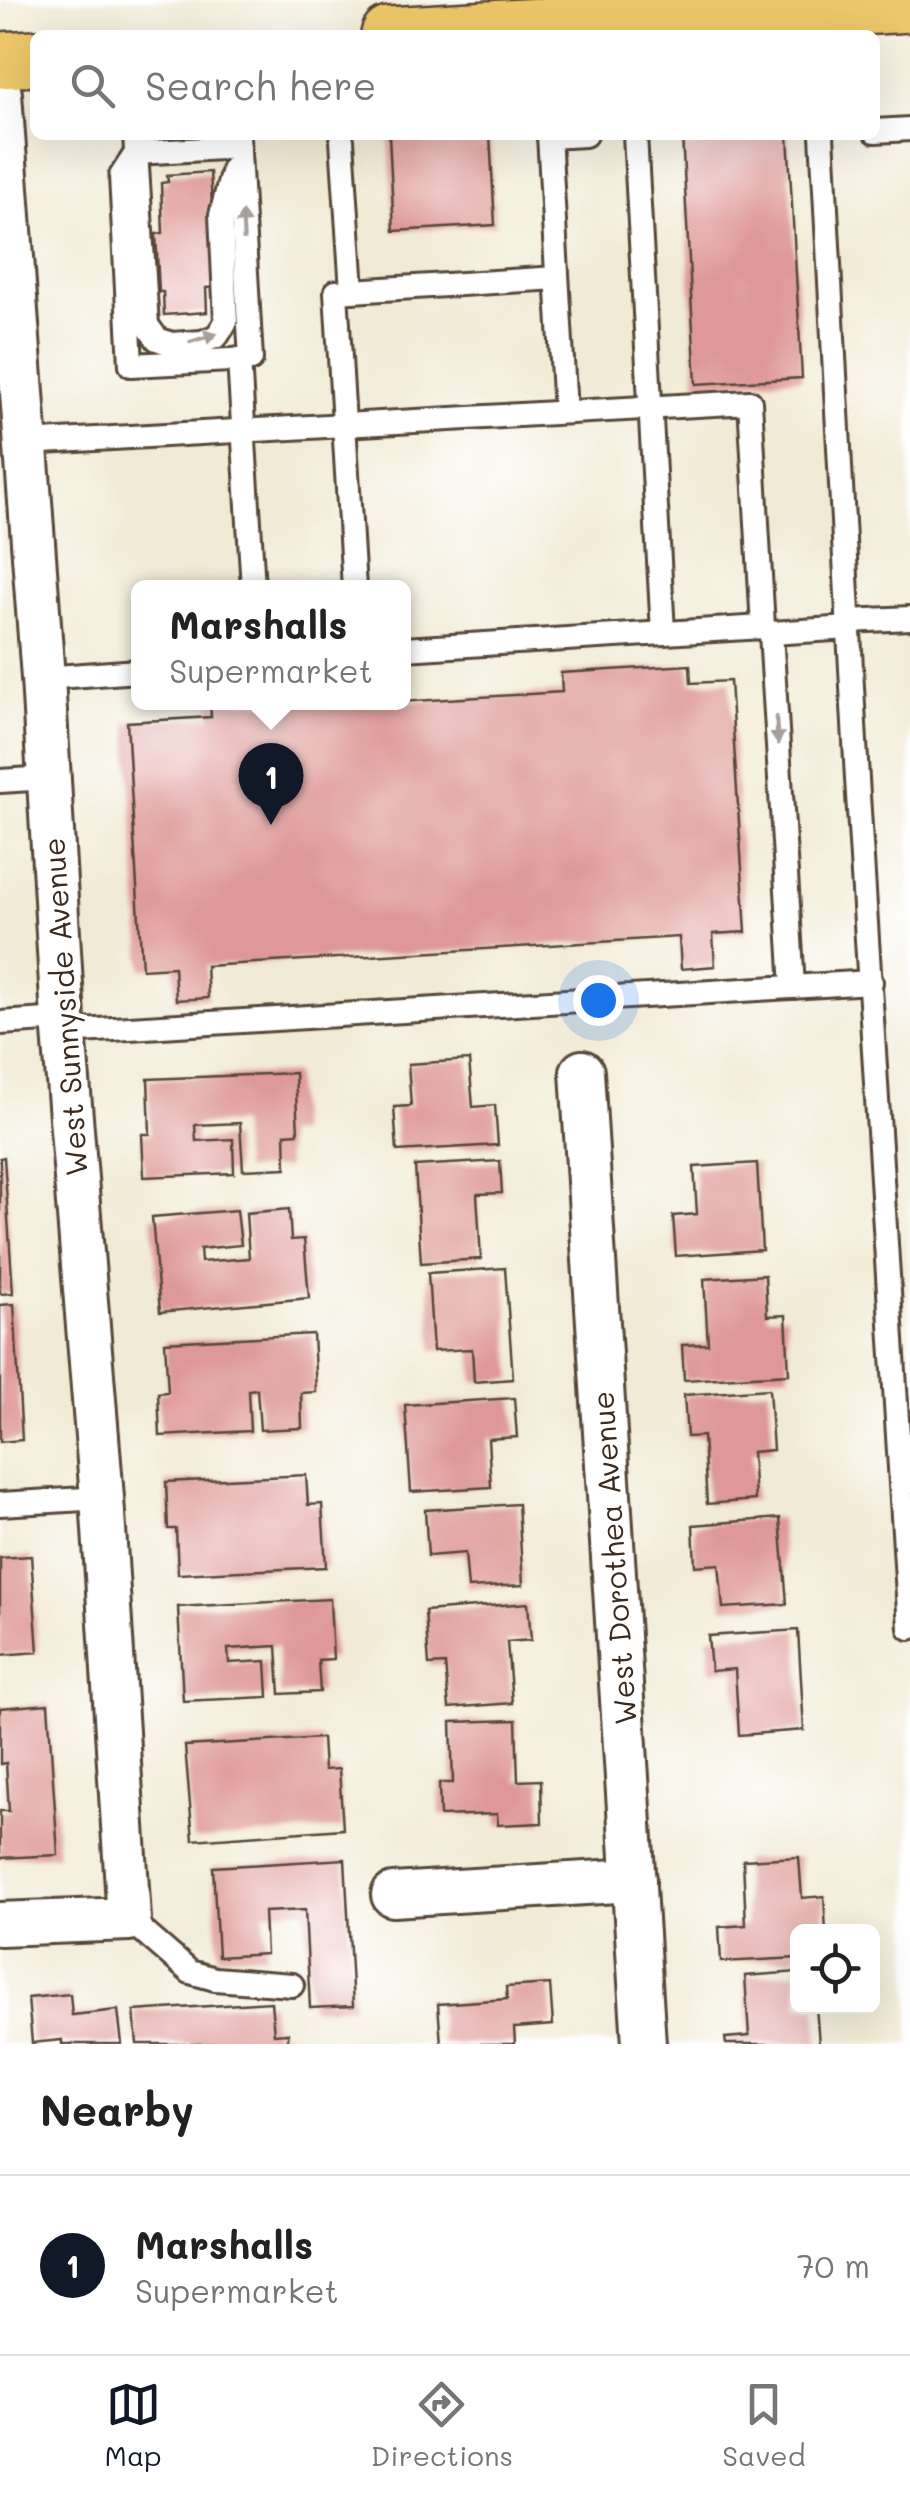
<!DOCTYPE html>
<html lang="en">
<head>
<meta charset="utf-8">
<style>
  body { margin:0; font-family:Mali,sans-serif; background:#f2f2f2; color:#222 }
  .controls { position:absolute; right:30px; bottom:30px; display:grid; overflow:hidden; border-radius:15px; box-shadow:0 10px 40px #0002 }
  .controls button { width:90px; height:90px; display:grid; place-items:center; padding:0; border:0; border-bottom:2px solid #e0e0e0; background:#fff; color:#222; font:50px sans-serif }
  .you { position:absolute; left:598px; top:1000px; width:35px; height:35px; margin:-25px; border:8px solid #fff; border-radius:50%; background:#1a73e8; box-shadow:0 0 0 15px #1a73e833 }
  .badge { display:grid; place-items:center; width:65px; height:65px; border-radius:50%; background:#111827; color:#fff; font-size:32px; font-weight:700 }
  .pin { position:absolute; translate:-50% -82px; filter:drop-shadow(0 2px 5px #0008) }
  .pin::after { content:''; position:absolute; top:52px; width:35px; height:30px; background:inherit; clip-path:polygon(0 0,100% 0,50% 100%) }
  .popup { position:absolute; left:131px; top:580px; width:280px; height:130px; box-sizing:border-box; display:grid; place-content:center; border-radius:15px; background:#fff; filter:drop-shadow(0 2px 8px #0005); font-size:32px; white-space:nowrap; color:#767676 }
  .popup b { font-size:38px; color:#222 }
  .popup::after { content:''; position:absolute; left:50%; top:100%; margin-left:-20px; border:20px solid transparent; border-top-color:#fff }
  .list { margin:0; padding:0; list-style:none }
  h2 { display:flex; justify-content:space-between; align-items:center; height:130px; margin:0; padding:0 40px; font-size:42px }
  h2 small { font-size:32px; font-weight:400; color:#767676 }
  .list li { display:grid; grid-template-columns:65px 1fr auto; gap:30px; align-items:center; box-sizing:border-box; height:180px; padding:0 40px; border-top:2px solid #e0e0e0 }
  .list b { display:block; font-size:38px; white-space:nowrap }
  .list p { margin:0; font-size:32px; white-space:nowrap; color:#767676 }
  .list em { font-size:32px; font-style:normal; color:#767676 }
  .icon { flex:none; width:55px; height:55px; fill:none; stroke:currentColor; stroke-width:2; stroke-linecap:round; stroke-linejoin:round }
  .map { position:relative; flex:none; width:910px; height:2044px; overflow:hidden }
  .search { position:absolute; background:#fff; box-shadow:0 10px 40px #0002; left:30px; right:30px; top:30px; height:110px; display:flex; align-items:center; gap:25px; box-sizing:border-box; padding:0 35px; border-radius:15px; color:#767676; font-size:38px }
  .sheet { height:310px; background:#fff }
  nav { display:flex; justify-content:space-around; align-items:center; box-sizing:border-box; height:140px; border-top:2px solid #e0e0e0; background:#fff; font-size:28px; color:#767676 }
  nav a { display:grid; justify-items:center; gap:5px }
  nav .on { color:#111827 }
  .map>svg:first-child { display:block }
</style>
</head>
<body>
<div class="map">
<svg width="910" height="2044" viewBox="0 0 910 2044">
  <rect width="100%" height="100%" fill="#fff"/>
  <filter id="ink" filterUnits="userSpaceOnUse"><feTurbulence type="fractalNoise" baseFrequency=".01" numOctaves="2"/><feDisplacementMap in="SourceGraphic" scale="20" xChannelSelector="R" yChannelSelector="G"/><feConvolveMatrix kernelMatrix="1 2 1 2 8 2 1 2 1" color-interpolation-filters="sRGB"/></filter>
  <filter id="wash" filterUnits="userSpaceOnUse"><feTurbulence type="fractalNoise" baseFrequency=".0048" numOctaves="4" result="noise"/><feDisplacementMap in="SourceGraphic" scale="40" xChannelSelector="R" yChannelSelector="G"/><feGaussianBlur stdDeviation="2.25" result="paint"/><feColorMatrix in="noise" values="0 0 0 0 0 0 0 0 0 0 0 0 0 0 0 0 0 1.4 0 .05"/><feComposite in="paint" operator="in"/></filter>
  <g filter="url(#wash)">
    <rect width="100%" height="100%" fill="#f1ead4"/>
    <g id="blocks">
      <!-- building -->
      <g fill="#de9895">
        <polygon points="389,135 490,135 495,225 394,231"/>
        <polygon points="682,135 788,135 802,378 696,384"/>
        <polygon points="210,172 217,287 206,288 207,312 164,315 163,292 159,292 156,234 163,233 161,183 168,182 167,175"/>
        <polygon points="690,665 691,683 730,681 746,932 713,934 715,966 681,969 679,937 206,966 208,998 176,1000 174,967 142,969 127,722 211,717 210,702 333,702 333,706 562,692 561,673"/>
        <polygon points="469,1060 473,1107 495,1105 498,1145 397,1151 394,1107 411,1106 408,1064"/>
        <polygon points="295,1073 298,1133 285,1134 286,1168 243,1170 240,1123 195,1125 196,1141 233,1139 234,1173 144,1177 142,1134 150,1134 148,1079"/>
        <polygon points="4,1157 13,1293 0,1294 0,1158"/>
        <polygon points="500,1161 502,1193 477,1194 481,1259 421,1263 415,1166"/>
        <polygon points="757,1163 762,1250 676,1256 673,1216 697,1214 694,1167"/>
        <polygon points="289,1209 291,1240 304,1239 309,1298 160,1312 152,1217 237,1210 241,1245 200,1249 201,1262 249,1258 246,1213"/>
        <polygon points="505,1268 513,1379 474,1382 472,1349 433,1351 428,1273"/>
        <polygon points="765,1275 767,1316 786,1315 789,1374 684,1380 682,1345 708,1344 704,1279"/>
        <polygon points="14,1304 22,1440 0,1442 0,1305"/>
        <polygon points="313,1334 316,1392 301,1393 302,1428 260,1430 257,1389 248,1390 250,1431 160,1436 158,1393 168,1392 165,1342"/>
        <polygon points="769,1389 773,1450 752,1452 755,1500 707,1504 703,1436 687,1437 684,1395"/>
        <polygon points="514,1398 517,1437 488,1439 491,1487 411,1492 405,1405"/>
        <polygon points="306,1475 308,1505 322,1504 326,1567 178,1574 176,1529 168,1529 166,1482"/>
        <polygon points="518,1504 523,1585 468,1588 465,1553 428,1556 425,1510"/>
        <polygon points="780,1518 787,1604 723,1608 719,1564 695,1566 693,1525"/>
        <polygon points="31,1556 38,1652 0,1655 0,1558"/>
        <polygon points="330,1599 333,1659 318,1660 320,1692 280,1694 277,1646 228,1649 229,1663 266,1661 268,1697 183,1701 178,1607"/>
        <polygon points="528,1603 531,1640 507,1642 512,1703 449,1708 445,1664 429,1665 425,1611"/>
        <polygon points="798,1630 804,1730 739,1735 735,1669 711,1671 708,1636"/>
        <polygon points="48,1704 58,1855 0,1858 0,1811 9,1811 6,1763 0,1764 0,1708"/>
        <polygon points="516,1720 518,1781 541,1780 542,1823 498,1825 497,1814 440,1816 439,1783 453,1783 451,1722"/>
        <polygon points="322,1738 324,1770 339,1769 343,1829 193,1840 185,1746"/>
        <polygon points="799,1857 802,1898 824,1896 826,1932 798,1932 798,1958 721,1962 719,1927 746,1925 743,1860"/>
        <polygon points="345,1859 353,2006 310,2008 305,1910 264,1912 266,1954 218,1957 213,1867"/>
        <polygon points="798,1972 798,2006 816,2006 819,2044 726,2044 725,2038 749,2036 745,1976"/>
        <polygon points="550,1984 553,2025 514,2028 515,2044 441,2044 438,2004 507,1999 506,1987"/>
        <polygon points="70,1994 72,2015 118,2010 122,2044 62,2044 62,2040 32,2043 28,1998"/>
        <polygon points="271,2002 274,2034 288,2033 288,2044 137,2044 134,2011"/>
      </g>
    </g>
  </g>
  <g filter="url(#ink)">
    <use href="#blocks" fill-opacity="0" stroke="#564739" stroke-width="2.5"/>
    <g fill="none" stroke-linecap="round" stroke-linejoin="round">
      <!-- lane casing -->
      <g stroke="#564739" stroke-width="28">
        <g id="lane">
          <polyline points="875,131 910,129"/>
          <polyline points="135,135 147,325 157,339 172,344 202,342 217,336 226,322 221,215 233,169"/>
          <polyline points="549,135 565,412"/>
          <polyline points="635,135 663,632"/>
          <polyline points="822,135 857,779 910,1628"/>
          <polyline points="549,137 585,135"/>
          <polyline points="342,140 352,290"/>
          <polyline points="136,153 121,176 131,365 251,359 238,135"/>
          <polyline points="136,153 239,147"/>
          <polyline points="239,359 253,588"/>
          <polyline points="25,443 750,402 763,627"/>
          <polyline points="354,588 336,292 557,278"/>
          <polyline points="849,621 910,618"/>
          <polyline points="771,633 793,987"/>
          <polyline points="404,649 763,627 771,633 850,628"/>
          <polyline points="43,678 138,671"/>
          <polyline points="0,781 48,778"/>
          <polyline points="0,1023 63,1019"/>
          <polyline points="65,1032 871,982"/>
          <polyline points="0,1504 102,1498"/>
          <polyline points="129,1919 190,1972 215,1979 292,1985"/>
        </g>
      </g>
      <!-- street casing -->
      <g stroke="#564739" stroke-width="48">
        <g id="street">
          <polyline points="0,94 43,678 63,1019 102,1498 129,1919 0,1924"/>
          <polyline points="582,1072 644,2044"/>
          <polyline points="393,1895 634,1880"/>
        </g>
      </g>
      <!-- primary casing -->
      <g stroke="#564739" stroke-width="60">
        <g id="primary">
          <polyline points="389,35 910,4"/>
          <polyline points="0,60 35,58"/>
        </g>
      </g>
      <!-- lane -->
      <use href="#lane" stroke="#fff" stroke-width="22"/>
      <!-- street -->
      <use href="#street" stroke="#fff" stroke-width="42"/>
      <!-- primary -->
      <use href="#primary" stroke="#ecc669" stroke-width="55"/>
    </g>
    <!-- one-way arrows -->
    <defs><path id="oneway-solid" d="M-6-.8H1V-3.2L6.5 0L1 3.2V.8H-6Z" transform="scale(2.5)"/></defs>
    <g fill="#a79f9a">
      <use href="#oneway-solid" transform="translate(243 226) rotate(-93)"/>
      <use href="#oneway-solid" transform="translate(203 338) rotate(-17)"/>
      <use href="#oneway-solid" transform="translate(777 730) rotate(86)"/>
    </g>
  </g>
  <g text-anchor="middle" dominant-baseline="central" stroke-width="9" stroke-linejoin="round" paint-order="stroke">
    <!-- street labels -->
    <g font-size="30" fill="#3b2a1e" stroke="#fff">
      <text transform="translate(64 1007) rotate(-94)">West Sunnyside Avenue</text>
      <text transform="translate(613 1558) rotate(-94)">West Dorothea Avenue</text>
    </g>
  </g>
</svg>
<div class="controls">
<button><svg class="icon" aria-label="locate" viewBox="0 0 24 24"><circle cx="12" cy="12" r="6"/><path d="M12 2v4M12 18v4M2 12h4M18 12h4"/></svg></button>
</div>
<div class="you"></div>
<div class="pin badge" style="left:271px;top:825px">1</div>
<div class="popup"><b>Marshalls</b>Supermarket</div>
<div class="search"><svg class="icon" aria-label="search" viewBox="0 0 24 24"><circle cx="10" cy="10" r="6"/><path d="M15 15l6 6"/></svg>Search here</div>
</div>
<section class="sheet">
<h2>Nearby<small></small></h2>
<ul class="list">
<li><span class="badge">1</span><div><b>Marshalls</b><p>Supermarket</p></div><em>70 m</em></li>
</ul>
</section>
<nav>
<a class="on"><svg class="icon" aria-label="map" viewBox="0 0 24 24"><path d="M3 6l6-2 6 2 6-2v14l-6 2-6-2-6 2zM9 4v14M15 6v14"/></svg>Map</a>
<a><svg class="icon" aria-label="directions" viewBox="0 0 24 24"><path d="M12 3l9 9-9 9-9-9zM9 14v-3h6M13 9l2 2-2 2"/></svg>Directions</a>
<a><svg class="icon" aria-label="saved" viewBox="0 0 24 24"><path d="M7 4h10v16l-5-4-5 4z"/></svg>Saved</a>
</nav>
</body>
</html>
